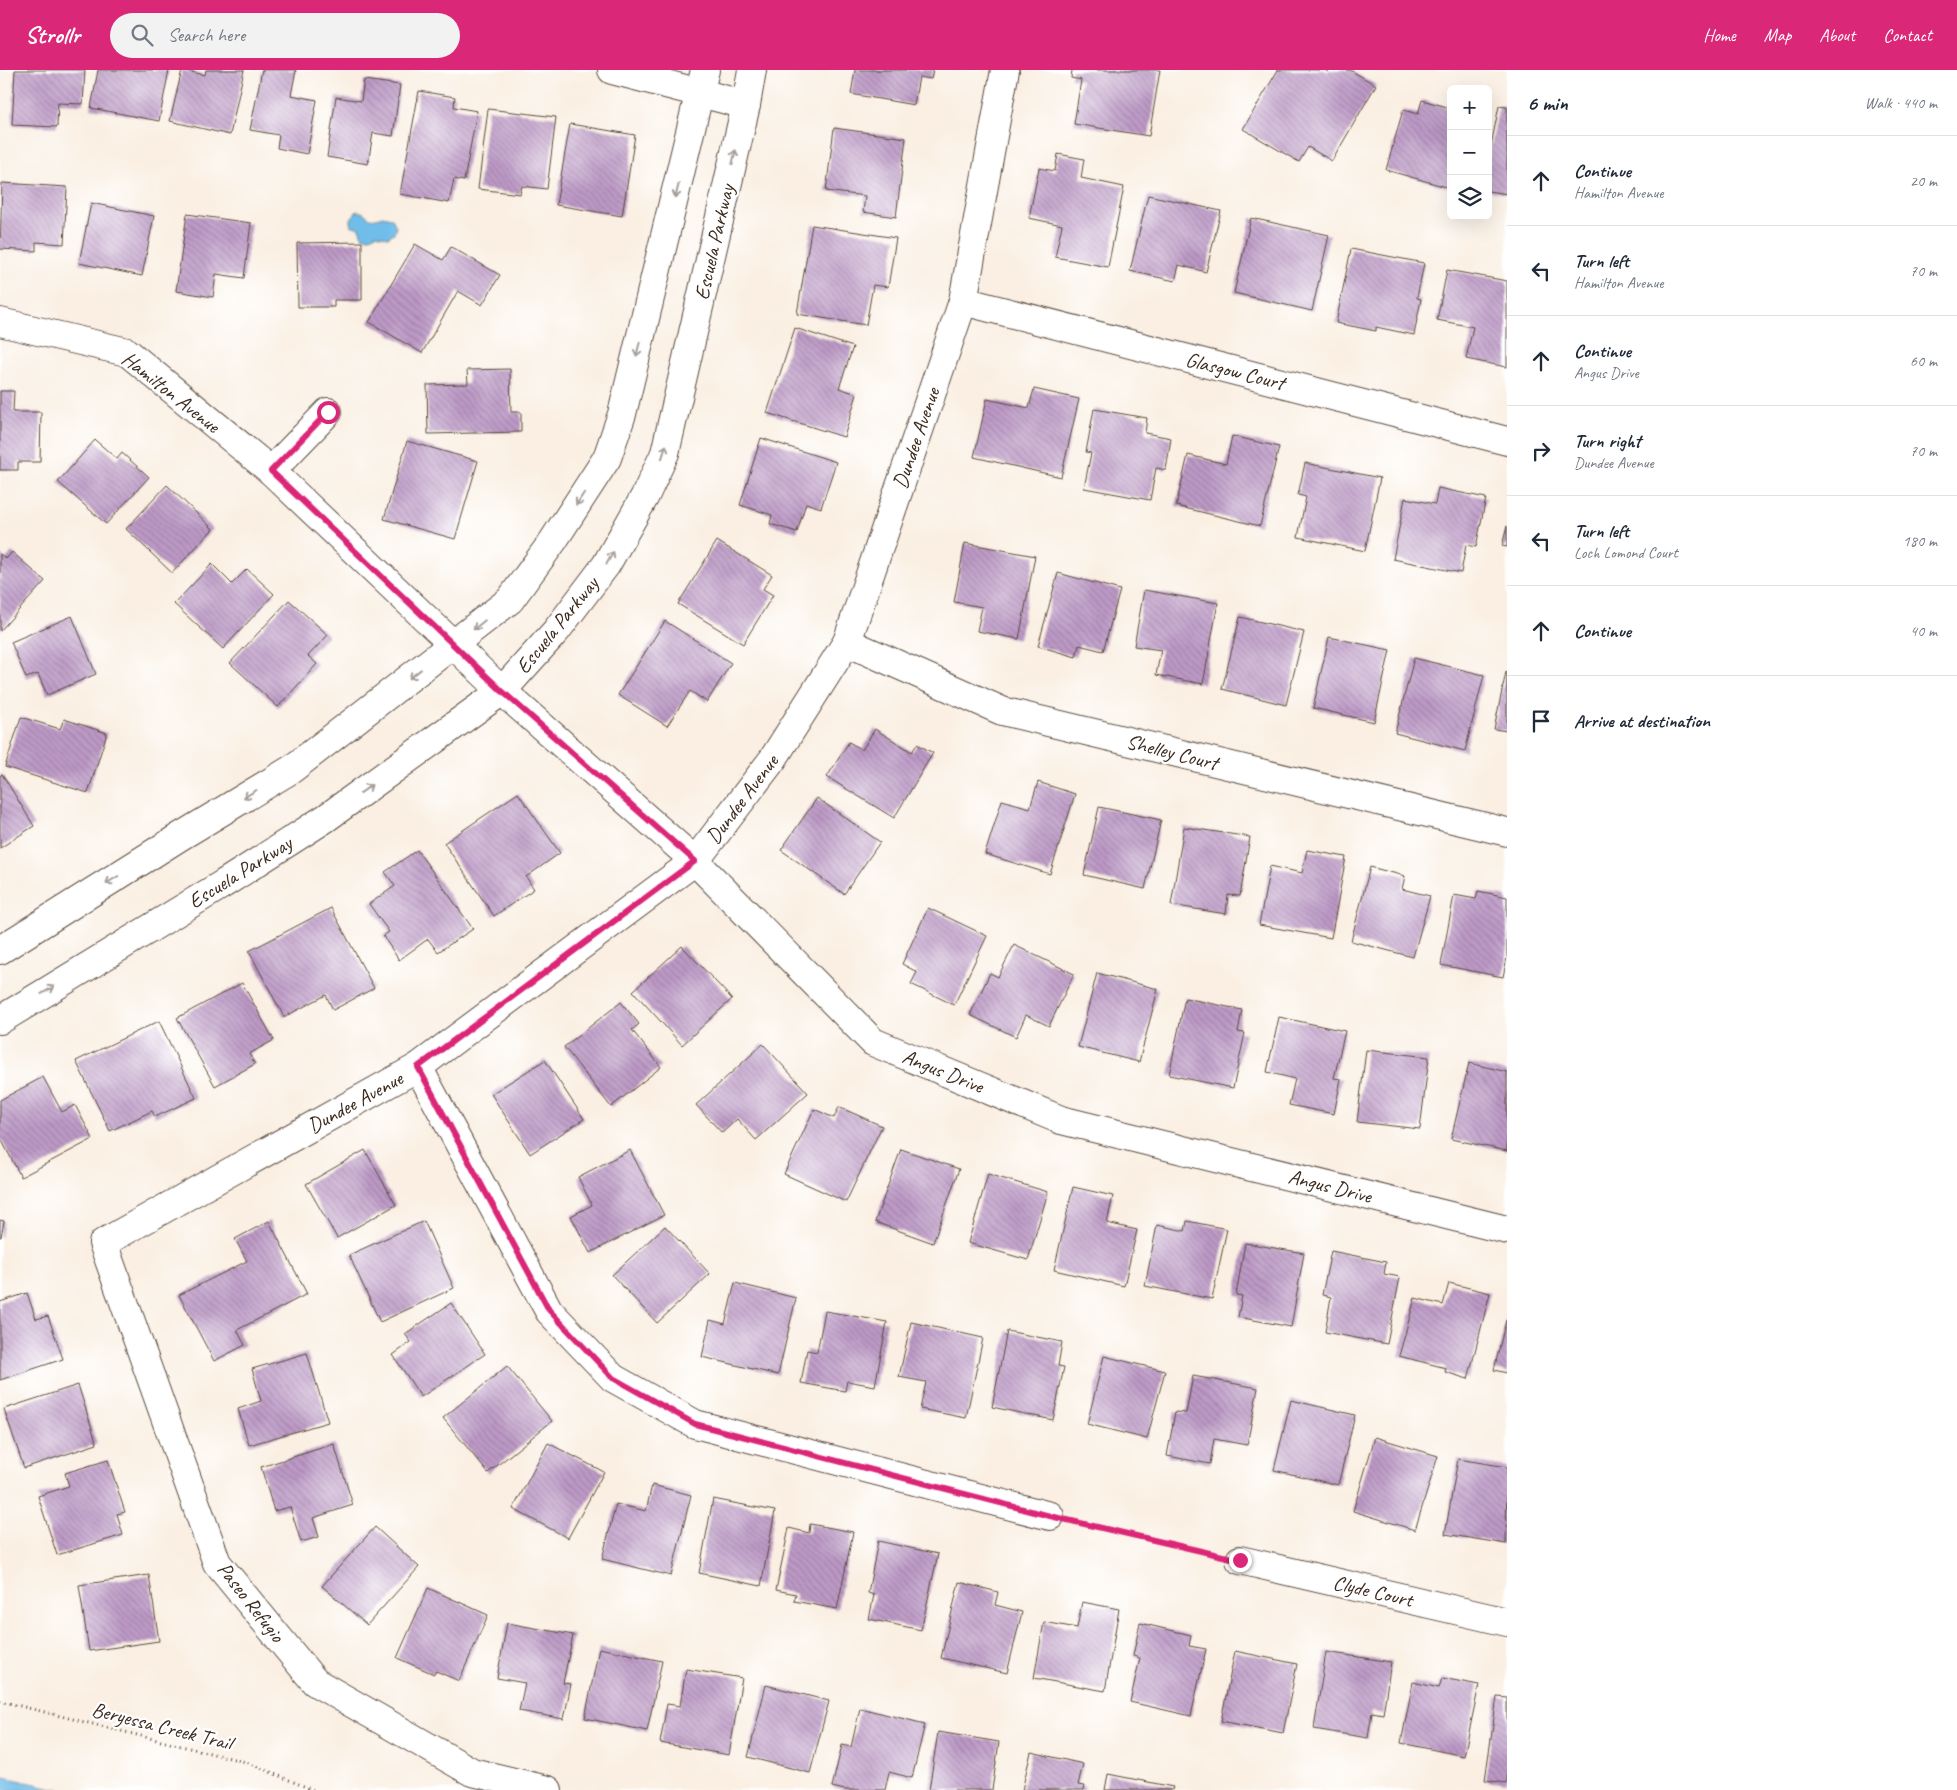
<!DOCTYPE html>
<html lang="en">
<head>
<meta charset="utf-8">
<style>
  body { margin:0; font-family:Caveat,sans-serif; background:#f2f2f3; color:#1f2937 }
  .controls { position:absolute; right:15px; top:15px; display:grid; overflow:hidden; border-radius:8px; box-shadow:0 5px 20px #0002 }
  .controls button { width:45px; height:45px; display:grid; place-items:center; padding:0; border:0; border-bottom:1px solid #e0e1e3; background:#fff; color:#1f2937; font:25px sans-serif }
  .stop { position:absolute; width:15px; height:15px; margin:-11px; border:4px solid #db2777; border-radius:50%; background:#fff }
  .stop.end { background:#db2777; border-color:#fff; box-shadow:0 1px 5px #0008 }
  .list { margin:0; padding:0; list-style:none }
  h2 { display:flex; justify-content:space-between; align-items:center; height:65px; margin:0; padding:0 20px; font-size:21px }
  h2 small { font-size:16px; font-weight:400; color:#747a83 }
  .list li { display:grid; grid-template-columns:32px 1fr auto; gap:15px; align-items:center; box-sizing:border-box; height:90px; padding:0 20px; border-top:1px solid #e0e1e3 }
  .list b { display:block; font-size:19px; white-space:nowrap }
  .list p { margin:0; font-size:16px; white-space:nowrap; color:#747a83 }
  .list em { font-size:16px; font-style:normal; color:#747a83 }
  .icon { flex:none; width:28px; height:28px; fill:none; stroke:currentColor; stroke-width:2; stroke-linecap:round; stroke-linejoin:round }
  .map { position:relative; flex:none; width:1507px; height:1720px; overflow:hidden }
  header { display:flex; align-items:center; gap:30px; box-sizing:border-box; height:70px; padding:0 25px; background:#db2777; color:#fff }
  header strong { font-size:24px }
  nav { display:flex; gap:28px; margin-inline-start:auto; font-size:18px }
  .search { width:350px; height:45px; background:#f2f2f3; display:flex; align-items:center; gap:12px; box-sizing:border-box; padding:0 18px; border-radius:28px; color:#747a83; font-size:19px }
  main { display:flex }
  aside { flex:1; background:#fff }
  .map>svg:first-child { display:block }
</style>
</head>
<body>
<header>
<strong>Strollr</strong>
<div class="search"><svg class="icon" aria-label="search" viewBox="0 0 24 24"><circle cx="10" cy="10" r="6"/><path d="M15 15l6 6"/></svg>Search here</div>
<nav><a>Home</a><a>Map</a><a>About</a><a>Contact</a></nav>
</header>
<main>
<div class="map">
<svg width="1507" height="1720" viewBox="0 0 1507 1720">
  <defs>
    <pattern id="building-back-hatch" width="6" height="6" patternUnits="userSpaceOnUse" patternTransform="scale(1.25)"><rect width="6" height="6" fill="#bd9ac7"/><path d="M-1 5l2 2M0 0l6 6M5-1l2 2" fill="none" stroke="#9b7ea1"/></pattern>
  </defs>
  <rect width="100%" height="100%" fill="#fff"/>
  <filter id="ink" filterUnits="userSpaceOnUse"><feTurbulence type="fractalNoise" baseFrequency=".02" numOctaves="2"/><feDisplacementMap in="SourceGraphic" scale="10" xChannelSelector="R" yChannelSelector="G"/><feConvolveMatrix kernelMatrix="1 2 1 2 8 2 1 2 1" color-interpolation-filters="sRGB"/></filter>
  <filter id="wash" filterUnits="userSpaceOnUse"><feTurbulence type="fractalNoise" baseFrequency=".0096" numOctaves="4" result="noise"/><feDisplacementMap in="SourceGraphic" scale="20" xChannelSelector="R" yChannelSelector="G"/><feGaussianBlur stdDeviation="1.12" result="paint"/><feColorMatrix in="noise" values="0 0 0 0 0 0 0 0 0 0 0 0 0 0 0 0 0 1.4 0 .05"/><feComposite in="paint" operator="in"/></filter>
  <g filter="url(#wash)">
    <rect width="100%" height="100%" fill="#faefe2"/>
    <!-- water -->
    <g fill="#70bdea" stroke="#567484">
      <path d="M357,141C371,143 365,153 382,146L392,148L396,157L394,163L388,167L376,164L368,168L362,166L359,158L351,155V149Z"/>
      <polygon points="0,1706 62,1720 0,1720"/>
    </g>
    <g id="blocks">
      <!-- building -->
      <g fill="url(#building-back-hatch)">
        <polygon points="15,0 85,0 83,34 58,33 57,57 12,55"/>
        <polygon points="98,0 169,0 159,51 91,38"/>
        <polygon points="182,0 205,5 206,0 244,0 230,65 170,51"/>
        <polygon points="262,0 296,0 291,25 317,30 307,84 277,78 279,65 250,60"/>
        <polygon points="855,0 933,0 931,9 919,7 914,35 851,24"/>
        <polygon points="1072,0 1160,0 1149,66 1074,54 1081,10 1071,8"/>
        <polygon points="1278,0 1325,0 1328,2 1329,0 1350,0 1376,15 1332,91 1308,77 1299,92 1243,59"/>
        <polygon points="364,10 400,15 393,66 373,63 368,94 327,87 336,27 361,31"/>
        <polygon points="419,21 455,27 454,37 477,41 464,111 454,109 449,133 400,124"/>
        <polygon points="1422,30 1451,38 1450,118 1386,100 1403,40 1418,44"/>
        <polygon points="1499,36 1507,37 1507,124 1488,121 1488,90"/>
        <polygon points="488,39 556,47 547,119 522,116 520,124 478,119"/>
        <polygon points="570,54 635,65 622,146 556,135"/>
        <polygon points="834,58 906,68 896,147 863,142 865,126 826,121"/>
        <polygon points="1058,84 1084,89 1081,108 1124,117 1108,197 1055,187 1062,155 1029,148 1039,98 1055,101"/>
        <polygon points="2,113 67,117 64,174 36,172 36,181 0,179"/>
        <polygon points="1148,125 1221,141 1206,202 1179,195 1175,211 1130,201"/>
        <polygon points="91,133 154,146 142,206 79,193"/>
        <polygon points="187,144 251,153 244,208 216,204 213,227 176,221"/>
        <polygon points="1251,148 1329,165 1312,241 1234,223"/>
        <polygon points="812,155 896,168 888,217 873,215 866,255 797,244"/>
        <polygon points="362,172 362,230 334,230 334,237 298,237 297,173"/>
        <polygon points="415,174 443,190 451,177 500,205 482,235 458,221 422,283 369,252"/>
        <polygon points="1351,179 1424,193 1417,228 1421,229 1414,265 1376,257 1376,261 1336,253"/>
        <polygon points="1447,200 1507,211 1507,297 1466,289 1473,257 1437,250"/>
        <polygon points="795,258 853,277 839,318 857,324 844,367 767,343"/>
        <polygon points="510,299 511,342 521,342 521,362 428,364 427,315 468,314 467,300"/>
        <polygon points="1034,319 1079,329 1061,407 974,387 987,329 1029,338"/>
        <polygon points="0,321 14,321 13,342 41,342 40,392 18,392 18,400 0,400"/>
        <polygon points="1094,339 1147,348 1145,363 1171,368 1166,400 1156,398 1150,430 1084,418 1091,383 1086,382"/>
        <polygon points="1232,366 1279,377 1260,456 1176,436 1188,385 1226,394"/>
        <polygon points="761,368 836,392 821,438 806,433 797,462 770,454 772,445 740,435"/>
        <polygon points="95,370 117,389 122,383 149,407 106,454 58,412"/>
        <polygon points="407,371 478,391 455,469 384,449"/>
        <polygon points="1305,393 1380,408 1365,481 1298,467 1306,427 1298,425"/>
        <polygon points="167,415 213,459 172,503 126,459"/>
        <polygon points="1438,418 1486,428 1476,477 1466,475 1461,503 1393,489 1405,428 1435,434"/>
        <polygon points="1507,456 1507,477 1502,476"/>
        <polygon points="717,471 772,505 763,519 773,525 743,574 678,534"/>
        <polygon points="965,473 1035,486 1019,569 977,561 982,537 954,532"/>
        <polygon points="12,482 45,511 0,561 0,484 6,489"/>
        <polygon points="212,494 232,514 247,499 274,524 223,579 174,534"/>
        <polygon points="1058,503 1120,520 1103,581 1079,575 1076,587 1038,576"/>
        <polygon points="1144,520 1218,533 1203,614 1156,605 1161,580 1134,576"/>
        <polygon points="289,530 328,565 308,586 317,594 278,637 230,593"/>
        <polygon points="72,546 96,604 47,625 38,604 26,608 11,572"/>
        <polygon points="1240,547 1304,562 1286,635 1222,619"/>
        <polygon points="665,551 731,593 707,632 690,621 667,656 618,625"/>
        <polygon points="1329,567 1390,580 1374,652 1313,638"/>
        <polygon points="1414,588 1484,605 1465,681 1395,663"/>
        <polygon points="1506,602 1507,602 1507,661 1494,659"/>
        <polygon points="21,647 60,659 64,649 107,663 88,723 5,697"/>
        <polygon points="875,659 912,682 917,674 933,683 894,748 827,707 849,672 862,680"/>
        <polygon points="2,704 34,756 0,778 0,706"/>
        <polygon points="1038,712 1075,724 1050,804 985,784 1002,730 1030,738"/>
        <polygon points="518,723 560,783 526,807 534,819 494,846 444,773"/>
        <polygon points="817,728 880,772 844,824 781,780"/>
        <polygon points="1099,737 1161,750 1145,819 1084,805"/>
        <polygon points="1184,757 1250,767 1240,826 1228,825 1226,844 1171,835"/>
        <polygon points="417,780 473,859 438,882 428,869 399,890 383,866 389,862 369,834 395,816 385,802"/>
        <polygon points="1307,780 1346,787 1331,868 1259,855 1270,796 1302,803"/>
        <polygon points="1370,797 1405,806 1402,819 1430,826 1413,887 1351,871"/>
        <polygon points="1478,821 1507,827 1507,887 1503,907 1441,895 1454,825 1476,829"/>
        <polygon points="331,838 374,918 333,940 326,925 284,947 249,881"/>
        <polygon points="928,838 987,866 954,935 911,914 917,902 902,894"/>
        <polygon points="1014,875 1074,904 1049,956 1026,945 1016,967 970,945 990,903 998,907"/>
        <polygon points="682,876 732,929 682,975 633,921"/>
        <polygon points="1097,903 1158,919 1139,992 1078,977"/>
        <polygon points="242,913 274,970 249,984 255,994 215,1016 177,948"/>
        <polygon points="1185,928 1242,940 1238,962 1245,963 1233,1018 1169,1005"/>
        <polygon points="621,932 639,954 632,960 661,997 611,1037 564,977"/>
        <polygon points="1279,947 1345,961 1334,1008 1341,1009 1334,1044 1289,1035 1295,1009 1267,1002"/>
        <polygon points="159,951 196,1028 155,1047 152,1041 110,1061 76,991"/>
        <polygon points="763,974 808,1023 756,1070 737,1049 722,1063 696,1035"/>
        <polygon points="1366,980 1429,987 1420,1059 1357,1052"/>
        <polygon points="545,990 584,1049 530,1084 491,1024"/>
        <polygon points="1469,993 1507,1002 1507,1081 1451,1069"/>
        <polygon points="43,1007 62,1042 75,1035 93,1069 21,1107 0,1067 0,1030"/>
        <polygon points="839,1037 882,1056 846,1132 784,1104 814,1039 834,1048"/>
        <polygon points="901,1079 959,1099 933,1173 875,1152"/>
        <polygon points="365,1080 396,1135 337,1168 306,1114"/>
        <polygon points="630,1080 664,1145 590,1183 571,1146 592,1135 578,1107"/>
        <polygon points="988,1104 1048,1122 1028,1190 968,1173"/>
        <polygon points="1073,1117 1113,1126 1107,1153 1137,1160 1124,1216 1054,1200"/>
        <polygon points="0,1150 4,1151 1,1167 0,1167"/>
        <polygon points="269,1151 307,1224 237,1260 245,1275 214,1291 179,1225 247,1191 235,1169"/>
        <polygon points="424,1151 454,1218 380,1252 349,1185"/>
        <polygon points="1187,1151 1227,1159 1212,1229 1145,1216 1157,1155 1185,1161"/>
        <polygon points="665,1156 710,1204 657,1253 612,1205"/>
        <polygon points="1245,1173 1304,1183 1291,1257 1238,1247 1242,1226 1236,1225"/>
        <polygon points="1331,1181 1386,1192 1384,1204 1400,1207 1387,1274 1325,1262 1331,1227 1322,1225"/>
        <polygon points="735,1213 796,1228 778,1305 702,1287 710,1250 725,1254"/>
        <polygon points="1449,1213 1490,1223 1468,1309 1445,1302 1446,1298 1399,1286 1415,1228 1443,1235"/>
        <polygon points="27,1223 36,1249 48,1246 63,1289 0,1310 0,1232"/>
        <polygon points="451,1233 485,1284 421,1327 393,1285 411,1272 405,1264"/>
        <polygon points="825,1241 887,1252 875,1316 847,1311 845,1321 801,1313 807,1280 817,1282"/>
        <polygon points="1506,1250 1507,1250 1507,1303 1494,1300"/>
        <polygon points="911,1252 983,1268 966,1348 920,1339 926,1312 899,1307"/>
        <polygon points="1007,1261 1062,1272 1058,1296 1064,1297 1053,1350 992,1337"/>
        <polygon points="307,1283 328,1352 249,1375 238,1339 261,1331 252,1299"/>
        <polygon points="1104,1286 1165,1301 1147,1369 1087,1354"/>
        <polygon points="507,1296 552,1351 488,1403 443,1348"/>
        <polygon points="1193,1306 1258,1318 1247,1375 1214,1369 1210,1394 1167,1386 1175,1342 1186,1343"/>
        <polygon points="78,1315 97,1374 24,1398 4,1339"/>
        <polygon points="1291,1330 1355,1345 1338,1415 1274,1400"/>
        <polygon points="1375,1367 1438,1386 1415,1460 1353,1441"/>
        <polygon points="548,1373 604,1402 568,1468 513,1439"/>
        <polygon points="334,1374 353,1435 313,1448 319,1467 301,1472 290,1437 274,1441 261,1397"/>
        <polygon points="1458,1389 1507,1397 1506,1474 1445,1464"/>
        <polygon points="108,1390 125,1442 117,1444 123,1465 57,1485 38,1426 69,1416 65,1403"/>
        <polygon points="652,1415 691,1425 671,1506 602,1489 616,1434 646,1441"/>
        <polygon points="713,1429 775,1441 761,1516 699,1503"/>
        <polygon points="810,1454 853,1462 837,1539 794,1531 796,1524 776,1520 789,1458 809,1463"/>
        <polygon points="375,1457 419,1497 367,1555 322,1516"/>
        <polygon points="878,1471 938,1484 921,1560 869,1549 874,1525 868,1523"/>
        <polygon points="149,1505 159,1571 89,1581 79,1515"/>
        <polygon points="959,1512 998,1522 995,1535 1022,1542 1007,1603 941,1588"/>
        <polygon points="428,1518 488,1545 459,1611 436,1601 434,1604 397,1588"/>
        <polygon points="1082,1532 1119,1539 1105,1621 1034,1608 1044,1552 1077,1558"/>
        <polygon points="507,1553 573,1565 563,1613 571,1614 564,1649 519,1641 525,1613 497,1608"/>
        <polygon points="1140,1553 1191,1565 1189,1576 1206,1579 1191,1646 1130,1632 1140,1588 1133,1586"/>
        <polygon points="599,1578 662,1591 647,1661 585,1648"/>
        <polygon points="1235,1581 1297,1594 1283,1663 1221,1651"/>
        <polygon points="1326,1582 1391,1592 1383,1644 1372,1642 1368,1668 1314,1659"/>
        <polygon points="686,1599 742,1608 729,1685 660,1673 667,1634 680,1636"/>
        <polygon points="1442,1608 1479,1615 1464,1686 1401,1673 1413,1612 1439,1618"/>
        <polygon points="766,1615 829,1631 810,1703 748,1687"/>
        <polygon points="1497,1627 1507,1628 1507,1713 1485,1710"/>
        <polygon points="860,1638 925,1654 912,1708 889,1702 885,1720 845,1720 832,1717 842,1675 851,1677"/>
        <polygon points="938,1662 999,1672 992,1720 929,1720"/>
        <polygon points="1031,1682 1083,1694 1078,1715 1085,1716 1084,1720 1022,1720"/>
        <polygon points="1108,1704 1173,1717 1172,1720 1105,1720"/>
      </g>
    </g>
  </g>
  <g filter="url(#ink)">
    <use href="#blocks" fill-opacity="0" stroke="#58483b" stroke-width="1"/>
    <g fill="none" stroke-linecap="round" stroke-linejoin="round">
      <!-- minor casing -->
      <g stroke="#58483b" stroke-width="30">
        <g id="minor">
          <polyline points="612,0 746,35"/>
          <polyline points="963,231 1507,371"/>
          <polyline points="0,252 127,282 271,401 502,621 695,791 873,972 1061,1050 1507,1160"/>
          <polyline points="271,401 328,342"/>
          <polyline points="847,572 1002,641 1507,762"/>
          <polyline points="418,997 549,1241 613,1308 695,1354 1050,1446"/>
          <polyline points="1240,1490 1507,1552"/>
          <polyline points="548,1720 472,1702 315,1612 217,1493 103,1173 418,997 695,791 773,689 847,572 963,231 1005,0"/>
        </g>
      </g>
      <!-- tertiary casing -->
      <g stroke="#58483b" stroke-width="30">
        <g id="tertiary">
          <polyline points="0,880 181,766 292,699 510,530 553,471 607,388 622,344 705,0"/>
          <polyline points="0,950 223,814 326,748 502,621 556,561 606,495 645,426 665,383 746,35 752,0"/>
        </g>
      </g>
      <!-- path -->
      <g stroke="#58483b" stroke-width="3" stroke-dasharray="1 4" stroke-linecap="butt">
        <polyline points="1077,1452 1213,1484"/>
        <polyline points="0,1631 246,1692 313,1720"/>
      </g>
      <!-- minor -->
      <use href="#minor" stroke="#fff" stroke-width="28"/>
      <!-- tertiary -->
      <use href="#tertiary" stroke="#fff" stroke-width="28"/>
    </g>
    <!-- one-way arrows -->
    <defs><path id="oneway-shaft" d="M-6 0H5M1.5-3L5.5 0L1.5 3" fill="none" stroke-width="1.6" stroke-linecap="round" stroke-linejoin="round" transform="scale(1.25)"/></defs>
    <g stroke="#a79f9a">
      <use href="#oneway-shaft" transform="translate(734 87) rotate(-77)"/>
      <use href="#oneway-shaft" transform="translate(677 121) rotate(104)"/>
      <use href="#oneway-shaft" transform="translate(638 279) rotate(104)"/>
      <use href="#oneway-shaft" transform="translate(664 382) rotate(-72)"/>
      <use href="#oneway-shaft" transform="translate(580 429) rotate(123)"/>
      <use href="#oneway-shaft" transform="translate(610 488) rotate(-60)"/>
      <use href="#oneway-shaft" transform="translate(479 555) rotate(141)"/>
      <use href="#oneway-shaft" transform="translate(415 604) rotate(142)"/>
      <use href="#oneway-shaft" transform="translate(366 719) rotate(-36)"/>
      <use href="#oneway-shaft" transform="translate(250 724) rotate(149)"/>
      <use href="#oneway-shaft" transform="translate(112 810) rotate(148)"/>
      <use href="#oneway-shaft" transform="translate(48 920) rotate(-31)"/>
    </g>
  </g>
  <g fill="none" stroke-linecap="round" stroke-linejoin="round" filter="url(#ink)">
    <!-- route -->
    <polyline stroke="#db2777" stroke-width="6" points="328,342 271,401 502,621 695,791 418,997 549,1240 613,1308 695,1354 1050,1446 1240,1490"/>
  </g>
  <g text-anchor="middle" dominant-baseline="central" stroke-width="4.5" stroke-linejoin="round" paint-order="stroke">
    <!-- street labels -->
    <g font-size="21" fill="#3b2a1e" stroke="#fff">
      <text transform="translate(714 172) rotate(-77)">Escuela Parkway</text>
      <text transform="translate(1235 301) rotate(14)">Glasgow Court</text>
      <text transform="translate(171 322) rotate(38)">Hamilton Avenue</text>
      <text transform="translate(916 368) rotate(-71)">Dundee Avenue</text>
      <text transform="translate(557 555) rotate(-51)">Escuela Parkway</text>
      <text transform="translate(1172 682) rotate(14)">Shelley Court</text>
      <text transform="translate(742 729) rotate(-53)">Dundee Avenue</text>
      <text transform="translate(240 802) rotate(-32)">Escuela Parkway</text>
      <text transform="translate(943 1001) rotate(22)">Angus Drive</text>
      <text transform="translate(355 1032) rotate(-29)">Dundee Avenue</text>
      <text transform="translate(1330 1116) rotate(14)">Angus Drive</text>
      <text transform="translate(1373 1521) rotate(13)">Clyde Court</text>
      <text transform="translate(251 1532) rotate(52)">Paseo Refugio</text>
      <text transform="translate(162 1656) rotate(14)">Beryessa Creek Trail</text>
    </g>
  </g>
</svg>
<div class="controls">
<button>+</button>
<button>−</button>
<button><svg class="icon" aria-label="layers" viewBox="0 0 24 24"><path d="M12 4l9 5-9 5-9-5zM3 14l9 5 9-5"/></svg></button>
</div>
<div class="stop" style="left:328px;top:342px"></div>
<div class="stop end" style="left:1240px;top:1490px"></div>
</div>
<aside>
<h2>6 min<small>Walk · 440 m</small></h2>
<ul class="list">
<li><svg class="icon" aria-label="ahead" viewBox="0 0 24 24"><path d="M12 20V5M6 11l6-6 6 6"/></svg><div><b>Continue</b><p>Hamilton Avenue</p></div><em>20 m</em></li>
<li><svg class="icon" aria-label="left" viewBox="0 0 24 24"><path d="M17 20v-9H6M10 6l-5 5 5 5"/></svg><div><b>Turn left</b><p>Hamilton Avenue</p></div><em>70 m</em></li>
<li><svg class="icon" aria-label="ahead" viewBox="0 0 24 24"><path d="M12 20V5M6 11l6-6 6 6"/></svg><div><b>Continue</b><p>Angus Drive</p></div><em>60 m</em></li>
<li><svg class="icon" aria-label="right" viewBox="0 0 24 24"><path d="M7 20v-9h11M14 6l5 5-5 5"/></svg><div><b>Turn right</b><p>Dundee Avenue</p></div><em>70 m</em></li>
<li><svg class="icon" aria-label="left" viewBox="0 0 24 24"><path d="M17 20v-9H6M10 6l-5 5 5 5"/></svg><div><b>Turn left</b><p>Loch Lomond Court</p></div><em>180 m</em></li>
<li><svg class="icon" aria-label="ahead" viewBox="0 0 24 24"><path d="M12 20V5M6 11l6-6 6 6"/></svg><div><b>Continue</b></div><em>40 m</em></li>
<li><svg class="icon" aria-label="arrive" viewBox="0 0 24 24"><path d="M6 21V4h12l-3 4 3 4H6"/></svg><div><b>Arrive at destination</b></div></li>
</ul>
</aside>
</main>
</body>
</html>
